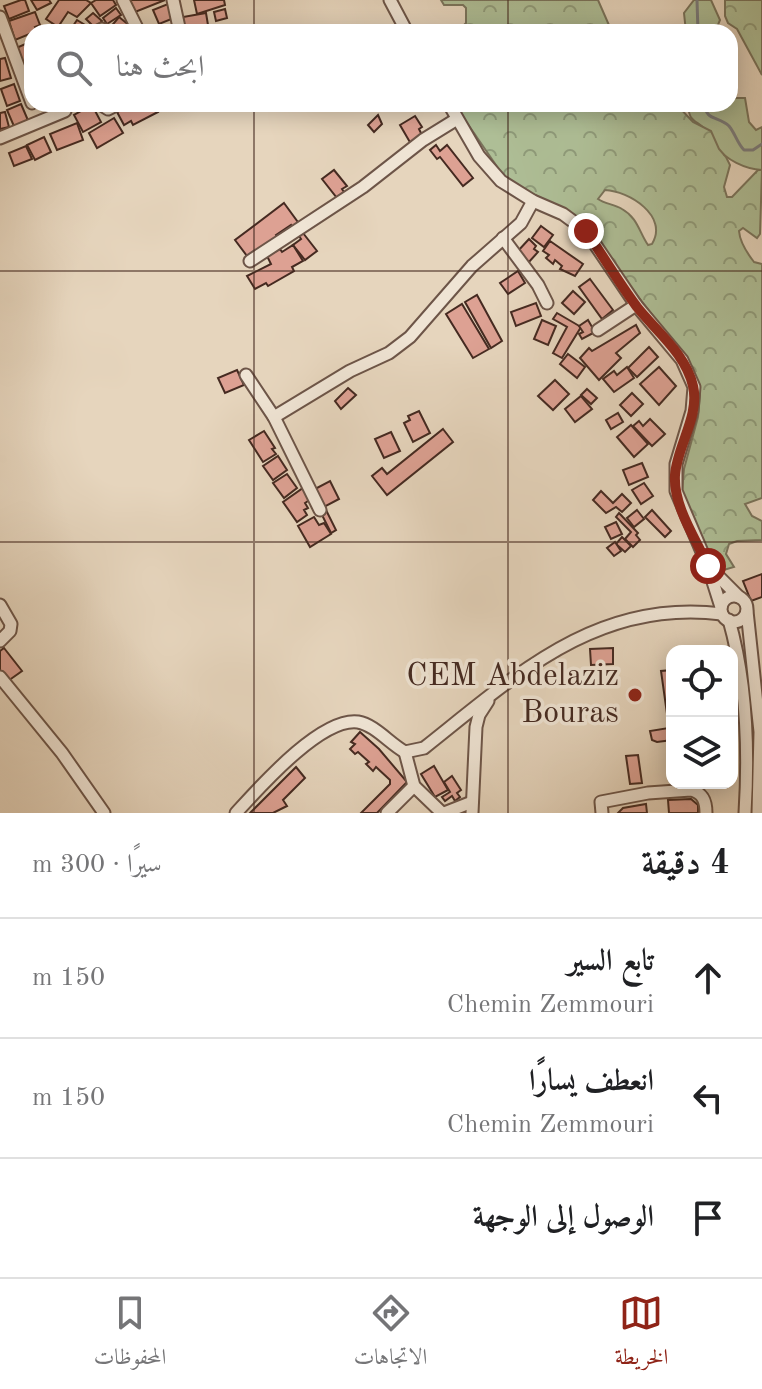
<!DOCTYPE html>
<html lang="ar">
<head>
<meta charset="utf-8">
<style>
  body { margin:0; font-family:"Old Standard TT",Amiri,serif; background:#f6f6f6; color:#202124; direction:rtl }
  .controls { position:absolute; right:24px; bottom:24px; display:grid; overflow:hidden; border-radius:16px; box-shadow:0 4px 20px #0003 }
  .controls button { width:72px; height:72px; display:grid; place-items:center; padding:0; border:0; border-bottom:2px solid #e0e0e0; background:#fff; color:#202124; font:40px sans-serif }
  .stop { position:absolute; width:24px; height:24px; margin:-18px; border:6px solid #8f2418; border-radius:50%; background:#fff }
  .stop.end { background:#8f2418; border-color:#fff; box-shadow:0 2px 8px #0008 }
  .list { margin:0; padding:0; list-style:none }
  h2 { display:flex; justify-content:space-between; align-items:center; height:104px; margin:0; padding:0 32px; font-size:34px }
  h2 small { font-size:26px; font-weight:400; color:#757577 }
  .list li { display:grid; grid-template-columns:52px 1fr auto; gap:24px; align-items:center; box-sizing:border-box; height:120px; padding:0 32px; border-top:2px solid #e0e0e0 }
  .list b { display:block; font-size:30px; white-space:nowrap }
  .list p { margin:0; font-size:26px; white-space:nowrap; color:#757577 }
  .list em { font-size:26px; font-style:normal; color:#757577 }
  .icon { flex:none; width:44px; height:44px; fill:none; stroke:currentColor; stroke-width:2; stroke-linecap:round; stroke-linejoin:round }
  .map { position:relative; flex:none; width:762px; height:813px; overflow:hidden; direction:ltr }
  .search { position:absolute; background:#fff; box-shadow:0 4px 20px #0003; left:24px; right:24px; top:24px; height:88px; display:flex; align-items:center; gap:20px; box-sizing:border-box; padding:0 28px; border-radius:24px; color:#757577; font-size:30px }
  .sheet { height:464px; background:#fff }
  nav { display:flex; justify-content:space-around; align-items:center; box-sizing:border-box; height:112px; border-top:2px solid #e0e0e0; background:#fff; font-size:22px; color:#757577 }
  nav a { display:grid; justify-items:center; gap:4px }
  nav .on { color:#8f2418 }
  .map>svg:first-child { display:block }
</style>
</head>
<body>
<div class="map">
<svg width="762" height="813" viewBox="0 0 762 813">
  <defs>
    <pattern id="forest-crowns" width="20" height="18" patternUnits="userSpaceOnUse" patternTransform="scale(2)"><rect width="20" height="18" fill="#aebe96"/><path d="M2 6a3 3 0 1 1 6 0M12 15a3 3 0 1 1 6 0" fill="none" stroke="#8f9b7a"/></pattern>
  </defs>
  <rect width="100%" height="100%" fill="#e6d5bd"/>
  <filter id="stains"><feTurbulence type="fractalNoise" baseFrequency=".0025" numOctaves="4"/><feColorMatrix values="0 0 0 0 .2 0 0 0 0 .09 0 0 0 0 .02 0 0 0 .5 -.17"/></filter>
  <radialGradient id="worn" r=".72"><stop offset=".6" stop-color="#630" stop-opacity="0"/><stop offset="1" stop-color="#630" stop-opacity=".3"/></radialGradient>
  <!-- green -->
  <g fill="#aebe96" stroke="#7a745c" stroke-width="2">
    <polygon points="694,0 711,0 720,20 715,32 686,32 684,13"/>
    <path d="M730,96L732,98H745L749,122L756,130L762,127V170C745,169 726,160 716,146C713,140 710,133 705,129C696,120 687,121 689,104H730Z"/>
  </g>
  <!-- forest -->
  <g fill="url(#forest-crowns)" stroke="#7a745c" stroke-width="2" fill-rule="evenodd">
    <polygon points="441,0 598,0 612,32 457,32 466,23 466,8 463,5 444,5"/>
    <polygon points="725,0 762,0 762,75 737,29 728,23 725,16"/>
    <path d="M454,104H676L693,122L711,131L719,149L726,157L730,165L724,187L727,197H732L758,170H762L760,234L757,238L743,228L739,231C740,243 747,253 754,262L762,264V498L745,504L752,516L762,521V540L737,541L729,544L726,554L734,567L720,571L698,533L682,492L684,469L698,417L700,395L693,368L614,265L602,245L509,184ZM605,190C629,191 669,216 652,244L648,245C639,232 638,218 622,209C614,204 605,204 598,199Z"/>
  </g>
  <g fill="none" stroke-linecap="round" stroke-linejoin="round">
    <!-- stream -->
    <g stroke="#7a7d7f" stroke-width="3">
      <polyline points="697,0 698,32"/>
      <path d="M705,104C705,121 719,116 729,126C735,133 737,143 744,150H753L762,144"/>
    </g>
  </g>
  <!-- building -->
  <g fill="#dda193" stroke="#452a21" stroke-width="2">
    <polygon points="21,0 25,0 29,11 9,19 4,6"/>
    <polygon points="31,0 49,0 51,3 37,10"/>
    <polygon points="59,0 86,0 91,3 77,17 68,12 58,27 46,19"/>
    <polygon points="96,0 113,0 116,5 100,16 91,3"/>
    <polygon points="129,0 165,0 135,12"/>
    <polygon points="194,0 224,0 225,5 197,14"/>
    <polygon points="168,4 174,18 159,24 153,10"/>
    <polygon points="116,8 121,15 107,24 103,18"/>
    <polygon points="225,9 227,18 216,21 214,12"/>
    <polygon points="35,12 40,25 35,27 37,31 15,40 9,21"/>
    <polygon points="93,13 102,21 95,28 86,19"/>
    <polygon points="206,13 209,31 185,32 183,17"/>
    <polygon points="119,17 135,30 134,32 113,32 109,29"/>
    <polygon points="77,20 90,28 87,32 69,32"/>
    <polygon points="32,41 32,59 20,64 14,49"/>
    <polygon points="5,58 11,78 0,81 0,59"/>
    <polygon points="14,84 20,101 7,106 1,89"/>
    <polygon points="21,104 30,125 16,131 7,110"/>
    <polygon points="135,104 137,107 142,104 154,104 158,112 133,125 131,121 124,125 117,112"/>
    <polygon points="92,105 101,122 83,132 74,115"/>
    <polygon points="5,112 9,127 0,129 0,113"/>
    <polygon points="378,115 382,124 374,132 368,125"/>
    <polygon points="415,116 422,127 419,129 423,137 411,144 400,125"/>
    <polygon points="114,118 123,133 97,148 89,133"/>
    <polygon points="77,123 83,140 57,150 50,134"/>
    <polygon points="44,137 51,152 35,160 27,145"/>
    <polygon points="436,145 440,151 447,145 473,178 463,186 440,157 437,159 430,150"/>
    <polygon points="26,146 32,159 14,166 9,153"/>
    <polygon points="334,170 347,186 342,189 344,192 337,198 322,179"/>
    <polygon points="284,203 300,225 293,229 291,225 276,235 279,240 250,260 235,240"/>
    <polygon points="541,226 553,235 544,247 532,238"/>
    <polygon points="303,233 317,251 305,260 293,245 301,239 299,236"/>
    <polygon points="529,239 536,246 534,249 538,252 528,263 517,252"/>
    <polygon points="550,241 583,264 575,276 560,269 562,266 555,260 553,264 546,258 549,255 543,251"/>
    <polygon points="293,245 303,261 292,267 294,271 268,286 266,283 255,289 247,276 271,264 267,256 280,249 282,252"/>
    <polygon points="518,271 525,283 508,294 500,283"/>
    <polygon points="590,279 613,310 602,319 579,287"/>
    <polygon points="573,291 585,302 574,314 562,303"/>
    <polygon points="477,295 502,341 491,348 465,302"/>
    <polygon points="536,303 541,316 516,326 511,312"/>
    <polygon points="462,304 489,349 473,358 446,314"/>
    <polygon points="557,313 581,327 562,358 553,353 567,327 553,319"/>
    <polygon points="542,320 556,326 548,345 534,339"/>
    <polygon points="588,320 595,332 582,339 579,334 583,332 579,326"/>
    <polygon points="636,325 640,333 616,353 621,358 599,380 580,358 589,348 592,351"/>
    <polygon points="649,347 658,357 637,377 628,368"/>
    <polygon points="568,354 585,367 577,378 560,364"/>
    <polygon points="627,367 634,378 614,392 603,379 614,371 617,375"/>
    <polygon points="659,367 676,386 659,405 640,384"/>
    <polygon points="237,370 244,385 225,393 218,378"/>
    <polygon points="555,380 569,394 553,410 538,396"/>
    <polygon points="348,388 356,395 341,409 335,401"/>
    <polygon points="587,389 597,398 591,404 581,395"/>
    <polygon points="632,393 643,404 631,416 620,405"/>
    <polygon points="581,396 592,409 575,422 565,409"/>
    <polygon points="419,411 430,433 413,442 404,423 410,420 408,416"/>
    <polygon points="618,413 623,422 611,429 606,420"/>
    <polygon points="650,419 665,434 652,446 633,426 639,421 643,426"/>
    <polygon points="631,425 648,444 634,457 617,437"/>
    <polygon points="443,429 453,442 387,495 372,476 382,468 387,474"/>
    <polygon points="264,431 275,448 272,449 276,454 263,462 249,440"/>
    <polygon points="391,432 400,451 384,458 375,439"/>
    <polygon points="278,456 287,470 273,480 263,466"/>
    <polygon points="642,463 648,477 629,485 623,470"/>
    <polygon points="287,474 297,488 284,498 273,483"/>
    <polygon points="330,481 339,499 324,507 315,489"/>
    <polygon points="644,483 653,496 641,504 632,490"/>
    <polygon points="303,488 311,499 305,503 308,508 304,510 307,515 297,522 283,502"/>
    <polygon points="601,491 613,503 622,494 631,503 622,512 616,507 606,513 593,500"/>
    <polygon points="326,510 336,530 331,533 321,513"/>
    <polygon points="637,510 644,519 634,527 627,518"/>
    <polygon points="652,510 671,531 665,537 645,517"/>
    <polygon points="619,513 638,533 636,535 640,540 633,547 625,539 631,532 616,517"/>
    <polygon points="314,517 319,525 324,523 331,534 310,547 298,526"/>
    <polygon points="616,522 622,534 611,539 605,527"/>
    <polygon points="622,537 631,546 625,552 616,544"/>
    <polygon points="615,542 621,551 614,556 607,548"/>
    <polygon points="762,574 762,597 751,601 743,581"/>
    <polygon points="4,648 22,671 8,681 0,671 0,651"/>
    <polygon points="613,648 613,664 591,665 590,649"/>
    <polygon points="671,664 672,664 672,740 657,742 652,740 650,731 669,728 661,671 672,670"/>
    <polygon points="360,732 379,749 407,782 377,813 361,813 390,784 390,780 376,767 373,771 366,764 369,762 358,752 355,754 350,749 355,744 351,742"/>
    <polygon points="638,755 642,783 630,784 626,756"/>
    <polygon points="434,766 448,790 435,797 421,774"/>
    <polygon points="296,767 305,778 283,800 287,806 273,813 250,813"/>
    <polygon points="452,776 461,790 457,793 460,797 455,801 452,796 445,801 442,797 450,792 444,782"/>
    <polygon points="691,799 698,805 698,813 669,813 668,800"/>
    <polygon points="646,804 647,813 618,813 623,808"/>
  </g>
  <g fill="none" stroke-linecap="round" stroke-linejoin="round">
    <!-- minor casing -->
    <g stroke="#6d5548" stroke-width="15">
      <g id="minor">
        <polyline points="123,0 139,32"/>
        <polyline points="173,0 180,32"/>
        <polyline points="390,0 407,32"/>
        <polyline points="0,17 32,103"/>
        <polyline points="96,32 102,29 109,32"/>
        <polyline points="100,104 108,109 118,104"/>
        <polyline points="449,104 479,156 501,181 533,201 563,214 586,231 636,305 682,360 694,387 692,411 676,464 676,491 708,566 721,607"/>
        <polyline points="0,138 65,111"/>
        <polyline points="503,238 538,285 547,303"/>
        <polyline points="250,261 363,187 423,140 457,119"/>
        <polyline points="598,330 636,305"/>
        <polyline points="246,375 274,417 320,510"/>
        <polyline points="274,417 350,371 389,353 410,337 472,266 521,223 533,201"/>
        <polyline points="709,567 739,597"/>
        <circle cx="734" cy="609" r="13"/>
        <polyline points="0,605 11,624 10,631 0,641"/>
        <polyline points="747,611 760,732 758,813"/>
        <path d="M729,620C747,683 749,749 745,813"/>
        <polyline points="0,677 62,753 104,813"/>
        <polyline points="405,752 414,786 442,813"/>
        <path d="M236,813C259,788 321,717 358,722C375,725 389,743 405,752L424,748C515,676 597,598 722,614"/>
        <polyline points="387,813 414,786"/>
        <polyline points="444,813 472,802"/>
        <polyline points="472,813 476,727 479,715 488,701"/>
        <path d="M602,813L601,802L648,793L691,790C703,793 706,801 706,813"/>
      </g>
    </g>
    <!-- minor -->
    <use href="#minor" stroke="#efe4d4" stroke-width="11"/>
  </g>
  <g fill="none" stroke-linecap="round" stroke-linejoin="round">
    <!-- route -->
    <path stroke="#8f2418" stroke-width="10" d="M586,231C603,256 619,283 637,307C656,331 686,354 693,386C700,416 677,446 675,475C673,506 696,539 708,566"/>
  </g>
  <!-- grid -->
  <path fill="none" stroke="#452a21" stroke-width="2" stroke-opacity="0.55" d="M254,0V32M508,0V32M254,104V813M508,104V813M0,271H762M0,542H762"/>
  <!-- markers -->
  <circle fill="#8f2418" stroke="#efe4d4" stroke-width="3" cx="635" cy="695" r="8"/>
  <g text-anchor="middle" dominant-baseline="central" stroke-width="7" stroke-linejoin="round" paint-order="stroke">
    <!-- poi labels -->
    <g font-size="32" fill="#452a21" stroke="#efe4d4" text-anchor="end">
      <text x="619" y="677">CEM Abdelaziz<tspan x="619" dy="37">Bouras</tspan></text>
    </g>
  </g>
  <rect width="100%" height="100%" filter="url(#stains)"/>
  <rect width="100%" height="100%" fill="url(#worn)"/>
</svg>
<div class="controls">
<button><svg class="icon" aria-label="locate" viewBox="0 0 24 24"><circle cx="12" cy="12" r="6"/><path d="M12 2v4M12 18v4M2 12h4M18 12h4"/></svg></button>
<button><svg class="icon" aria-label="layers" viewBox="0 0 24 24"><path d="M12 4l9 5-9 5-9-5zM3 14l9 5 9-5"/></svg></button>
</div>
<div class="stop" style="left:708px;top:566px"></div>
<div class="stop end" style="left:586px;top:231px"></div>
<div class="search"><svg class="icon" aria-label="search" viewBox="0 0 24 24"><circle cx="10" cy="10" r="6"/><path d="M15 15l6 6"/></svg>ابحث هنا</div>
</div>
<section class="sheet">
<h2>4 دقيقة<small>سيرًا · 300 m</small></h2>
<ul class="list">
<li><svg class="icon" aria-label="ahead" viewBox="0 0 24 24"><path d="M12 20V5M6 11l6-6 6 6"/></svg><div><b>تابع السير</b><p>Chemin Zemmouri</p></div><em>150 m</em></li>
<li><svg class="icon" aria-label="left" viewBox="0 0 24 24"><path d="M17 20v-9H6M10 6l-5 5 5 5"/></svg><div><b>انعطف يسارًا</b><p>Chemin Zemmouri</p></div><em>150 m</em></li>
<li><svg class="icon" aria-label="arrive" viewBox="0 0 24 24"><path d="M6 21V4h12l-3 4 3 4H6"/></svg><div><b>الوصول إلى الوجهة</b></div></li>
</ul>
</section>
<nav>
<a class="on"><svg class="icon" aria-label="map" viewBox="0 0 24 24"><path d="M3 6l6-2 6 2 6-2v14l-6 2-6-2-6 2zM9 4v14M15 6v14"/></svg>الخريطة</a>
<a><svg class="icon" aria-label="directions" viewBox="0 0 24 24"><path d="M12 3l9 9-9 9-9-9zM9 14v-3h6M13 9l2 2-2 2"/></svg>الاتجاهات</a>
<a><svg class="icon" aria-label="saved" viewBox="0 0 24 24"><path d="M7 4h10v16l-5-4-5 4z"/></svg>المحفوظات</a>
</nav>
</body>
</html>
